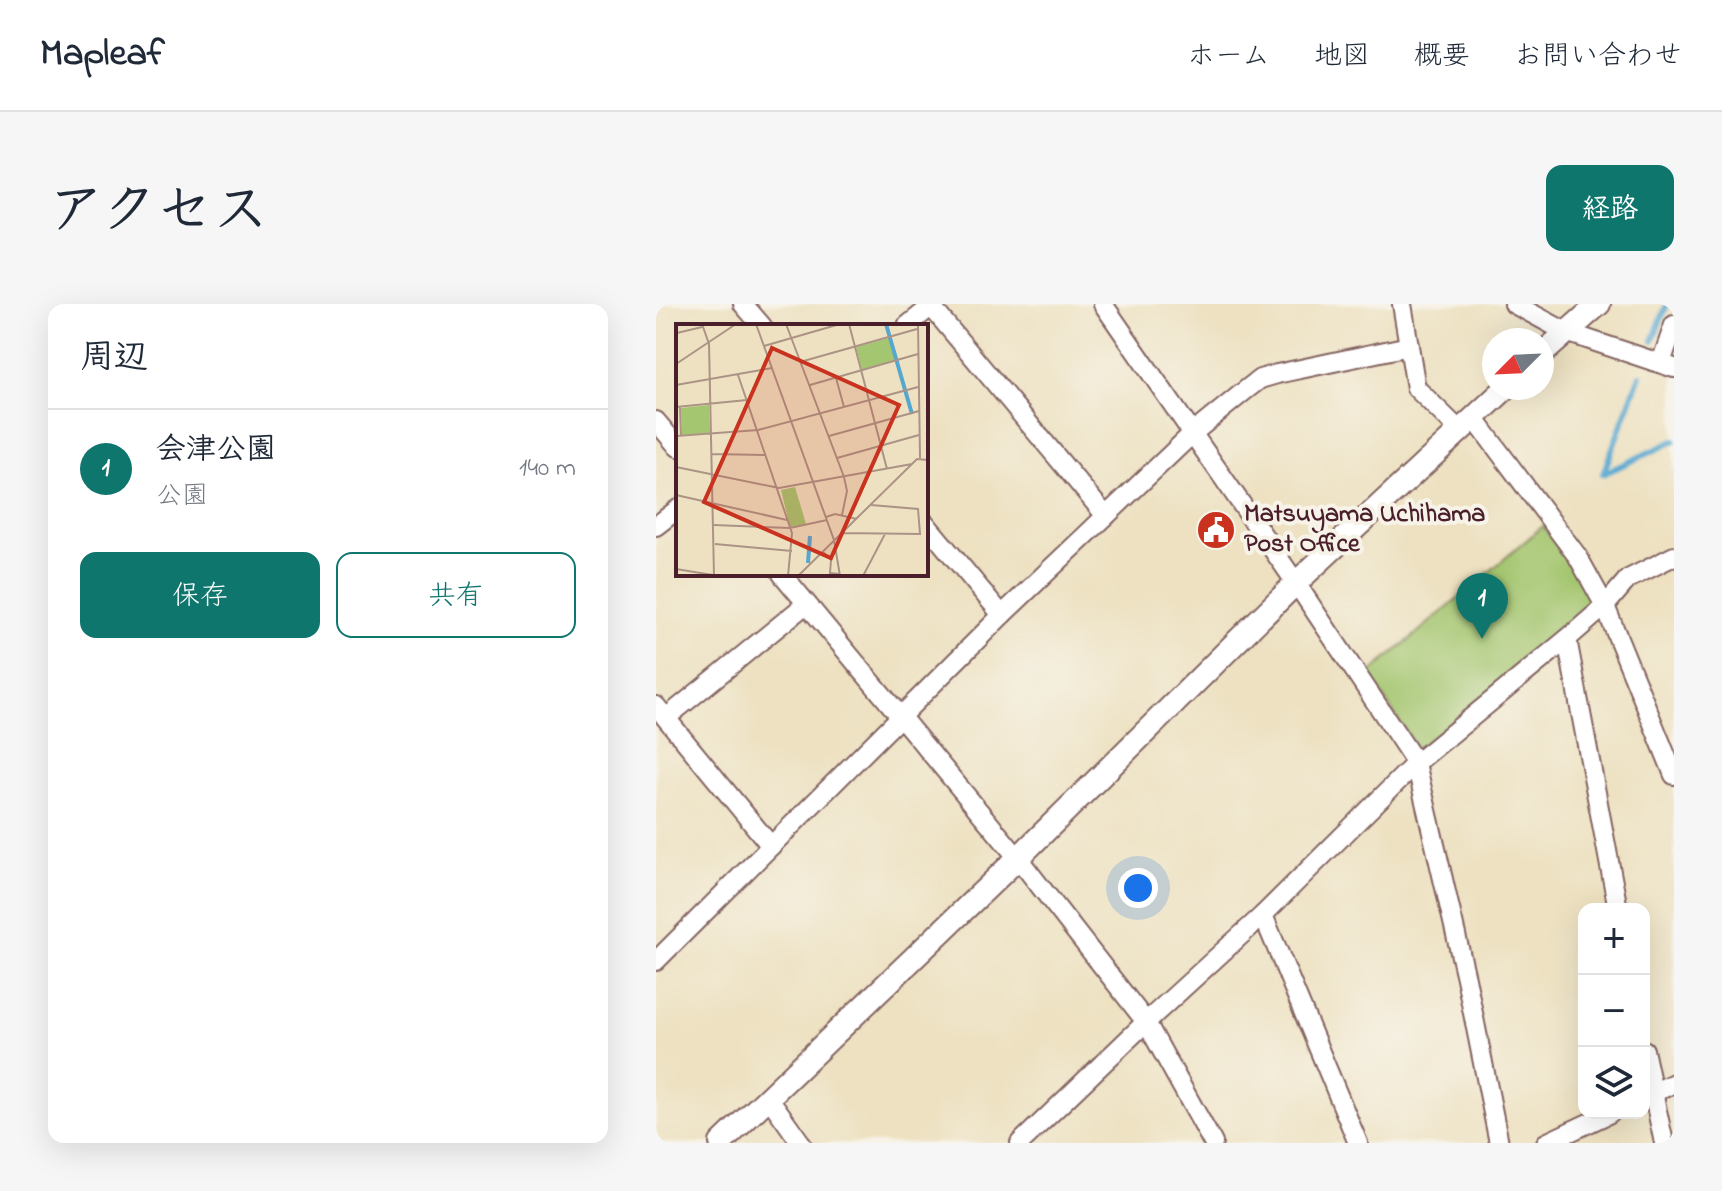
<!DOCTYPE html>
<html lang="ja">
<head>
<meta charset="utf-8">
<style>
  body { margin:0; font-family:"Indie Flower","Klee One",sans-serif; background:#f6f6f7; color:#1f2937 }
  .controls { position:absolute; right:24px; bottom:24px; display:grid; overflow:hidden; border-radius:16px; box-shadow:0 8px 32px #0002 }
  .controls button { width:72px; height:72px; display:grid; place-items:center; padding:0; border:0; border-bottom:2px solid #e0e1e3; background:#fff; color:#1f2937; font:40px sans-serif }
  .compass { position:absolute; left:826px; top:24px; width:72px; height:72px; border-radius:50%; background:#fff; box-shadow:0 8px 32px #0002; rotate:246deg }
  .you { position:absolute; left:482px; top:584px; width:28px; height:28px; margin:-20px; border:6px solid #fff; border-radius:50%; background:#1a73e8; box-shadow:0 0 0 12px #1a73e833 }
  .badge { display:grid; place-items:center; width:52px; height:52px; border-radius:50%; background:#0f766e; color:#fff; font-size:26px; font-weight:700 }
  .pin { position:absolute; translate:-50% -66px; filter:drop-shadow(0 2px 4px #0008) }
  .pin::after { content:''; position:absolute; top:42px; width:28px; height:24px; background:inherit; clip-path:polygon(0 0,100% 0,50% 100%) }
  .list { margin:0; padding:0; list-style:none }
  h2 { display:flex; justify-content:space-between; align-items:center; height:104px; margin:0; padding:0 32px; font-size:34px }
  h2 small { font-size:26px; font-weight:400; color:#747a83 }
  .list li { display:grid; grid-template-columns:52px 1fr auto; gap:24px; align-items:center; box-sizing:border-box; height:120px; padding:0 32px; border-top:2px solid #e0e1e3 }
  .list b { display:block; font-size:30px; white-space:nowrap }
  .list p { margin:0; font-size:26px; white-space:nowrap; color:#747a83 }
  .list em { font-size:26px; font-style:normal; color:#747a83 }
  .actions { display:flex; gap:16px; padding:24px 32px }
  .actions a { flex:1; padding:18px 0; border:2px solid #0f766e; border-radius:16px; text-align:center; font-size:28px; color:#0f766e }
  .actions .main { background:#0f766e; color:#fff }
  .icon { flex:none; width:44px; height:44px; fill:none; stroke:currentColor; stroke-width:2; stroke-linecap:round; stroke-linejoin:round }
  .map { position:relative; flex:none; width:1018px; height:839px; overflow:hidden; border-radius:16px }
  header { display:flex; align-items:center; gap:48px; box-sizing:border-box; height:112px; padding:0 40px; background:#fff; border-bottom:2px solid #e0e1e3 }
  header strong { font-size:38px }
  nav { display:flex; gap:44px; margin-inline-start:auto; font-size:28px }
  .intro { display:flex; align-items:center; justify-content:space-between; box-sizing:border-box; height:192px; padding:0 48px }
  h1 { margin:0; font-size:56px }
  .button { padding:20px 36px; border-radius:16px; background:#0f766e; color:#fff; font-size:28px; font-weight:700 }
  main { display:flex; gap:48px; padding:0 48px }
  aside { flex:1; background:#fff; border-radius:16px; box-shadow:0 8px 32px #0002 }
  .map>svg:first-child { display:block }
</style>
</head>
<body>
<header>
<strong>Mapleaf</strong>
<nav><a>ホーム</a><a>地図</a><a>概要</a><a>お問い合わせ</a></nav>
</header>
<div class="intro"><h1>アクセス</h1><a class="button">経路</a></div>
<main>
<aside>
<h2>周辺<small></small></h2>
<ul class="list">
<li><span class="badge">1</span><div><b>会津公園</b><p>公園</p></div><em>140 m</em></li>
</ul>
<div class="actions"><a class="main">保存</a><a>共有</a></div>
</aside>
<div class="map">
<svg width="1018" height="839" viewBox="0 0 1018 839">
  <rect width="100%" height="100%" fill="#f7f3e8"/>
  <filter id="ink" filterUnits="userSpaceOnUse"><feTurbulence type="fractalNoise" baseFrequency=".0125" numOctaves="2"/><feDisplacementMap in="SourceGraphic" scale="16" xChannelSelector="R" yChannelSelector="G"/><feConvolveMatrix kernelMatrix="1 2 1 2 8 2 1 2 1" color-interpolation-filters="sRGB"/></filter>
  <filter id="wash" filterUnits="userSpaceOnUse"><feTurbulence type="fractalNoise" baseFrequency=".006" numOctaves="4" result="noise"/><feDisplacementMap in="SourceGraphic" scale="32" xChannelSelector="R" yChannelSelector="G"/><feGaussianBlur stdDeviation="1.8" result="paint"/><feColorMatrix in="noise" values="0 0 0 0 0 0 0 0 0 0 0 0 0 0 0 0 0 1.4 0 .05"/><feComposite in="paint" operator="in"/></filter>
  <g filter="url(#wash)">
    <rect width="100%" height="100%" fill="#ede1c1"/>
    <!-- green -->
    <polygon fill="#a4c670" stroke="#77724e" stroke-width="2" points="887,222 942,300 761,445 713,370"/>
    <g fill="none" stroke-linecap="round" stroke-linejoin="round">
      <!-- stream -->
      <g stroke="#55a7d0" stroke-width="6">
        <polyline points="997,37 1011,0"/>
        <polyline points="949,169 1018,137"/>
        <polyline points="947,170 984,71"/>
      </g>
    </g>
  </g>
  <g filter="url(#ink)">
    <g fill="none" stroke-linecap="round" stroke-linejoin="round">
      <!-- minor casing -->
      <g stroke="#836360" stroke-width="22">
        <g id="minor">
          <polyline points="87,0 106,22"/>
          <polyline points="273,0 450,212"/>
          <polyline points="447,0 640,279 760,459 810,674 843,839"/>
          <polyline points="746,0 760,84 804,127"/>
          <polyline points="858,0 910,28 1018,64"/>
          <polyline points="251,22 278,0"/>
          <polyline points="1005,59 1018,21"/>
          <polyline points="818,114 922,253 949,302 1018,471"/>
          <polyline points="0,117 22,143"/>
          <polyline points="270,220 346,311"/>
          <polyline points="0,222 22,205"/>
          <polyline points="126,270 362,554 490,718 557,839"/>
          <polyline points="911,335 962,605"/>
          <polyline points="0,402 115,542"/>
          <polyline points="10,414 150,300"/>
          <polyline points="607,611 702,839"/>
          <polyline points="0,657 346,311 537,129 591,85 604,75 621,70 753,42"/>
          <polyline points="988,746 1008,839"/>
          <polyline points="988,793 1018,779"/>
          <polyline points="113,794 145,839"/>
          <polyline points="364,839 490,718 607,611 760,459 911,335 949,302 972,275 1018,252"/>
          <polyline points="890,839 954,809"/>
        </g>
      </g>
      <!-- tertiary casing -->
      <g stroke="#836360" stroke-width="26">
        <g id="tertiary">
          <polyline points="886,50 943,0"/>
          <polyline points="65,839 362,554 640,279 850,84"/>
        </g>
      </g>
      <!-- minor -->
      <use href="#minor" stroke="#fff" stroke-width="18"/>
      <!-- tertiary -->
      <use href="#tertiary" stroke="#fff" stroke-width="22"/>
    </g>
  </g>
  <!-- icons -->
  <defs>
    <g id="civic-disc" transform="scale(2)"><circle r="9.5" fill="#c8321e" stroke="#f7f3e8"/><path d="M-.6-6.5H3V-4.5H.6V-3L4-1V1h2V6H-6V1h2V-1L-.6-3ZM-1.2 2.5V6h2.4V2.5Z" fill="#fff"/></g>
  </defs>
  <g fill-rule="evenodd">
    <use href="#civic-disc" x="560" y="226"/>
  </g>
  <g text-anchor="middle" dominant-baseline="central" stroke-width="8" stroke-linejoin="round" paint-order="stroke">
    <!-- poi labels -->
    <g font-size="26" font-weight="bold" fill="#4a1f2b" stroke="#f7f3e8" text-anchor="start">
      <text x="588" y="211">Matsuyama Uchihama<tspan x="588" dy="30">Post Office</tspan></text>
    </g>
  </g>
  <!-- overview -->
  <g transform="translate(20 20)">
    <rect width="252" height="252" fill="#ede1c1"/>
    <path d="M213,14L219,36L186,46L180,23ZM33,81L34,109L6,111L5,84ZM119,163L130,200L114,203L105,166Z" fill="#a4c670"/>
    <path fill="none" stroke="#55a7d0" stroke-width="4" d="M210,0L236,90M132,239L134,212"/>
    <path fill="none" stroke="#ac9385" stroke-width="2" d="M26,0L33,20L38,252M80,0L158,216L164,252M110,0L168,153L171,167L166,191M173,0L211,145M242,0L244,134M1,1V9L26,3M88,22L164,0M124,38L241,5M0,40L60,0M62,51L116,209L112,252M160,54L168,83M0,61L96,44M134,61L242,30M0,83L71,76M4,83L5,112M0,112L82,106L242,63M153,112L243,87M35,130L90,131M161,134L243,111M0,143L103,164L236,140M0,171L111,196M150,193L159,190L181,195M38,201L114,204L151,196M166,209L244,210L242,185L195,181M39,220L116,227M147,228L155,236L154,249L163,250M0,245L43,252M122,252L241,135L252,136M187,252L209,210"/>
    <path fill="#c8321e" fill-opacity="0.15" stroke="#c8321e" stroke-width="4" d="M96,24L223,81L155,234L28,178Z"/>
    <rect width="252" height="252" fill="none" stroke="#4a1f2b" stroke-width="4"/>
  </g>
</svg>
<div class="controls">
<button>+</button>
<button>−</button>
<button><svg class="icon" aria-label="layers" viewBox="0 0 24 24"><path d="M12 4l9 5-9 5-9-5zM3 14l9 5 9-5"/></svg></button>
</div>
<svg class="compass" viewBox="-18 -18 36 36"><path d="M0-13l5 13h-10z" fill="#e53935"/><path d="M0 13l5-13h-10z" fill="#747a83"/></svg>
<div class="you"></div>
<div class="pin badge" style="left:826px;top:335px">1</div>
</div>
</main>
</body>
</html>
